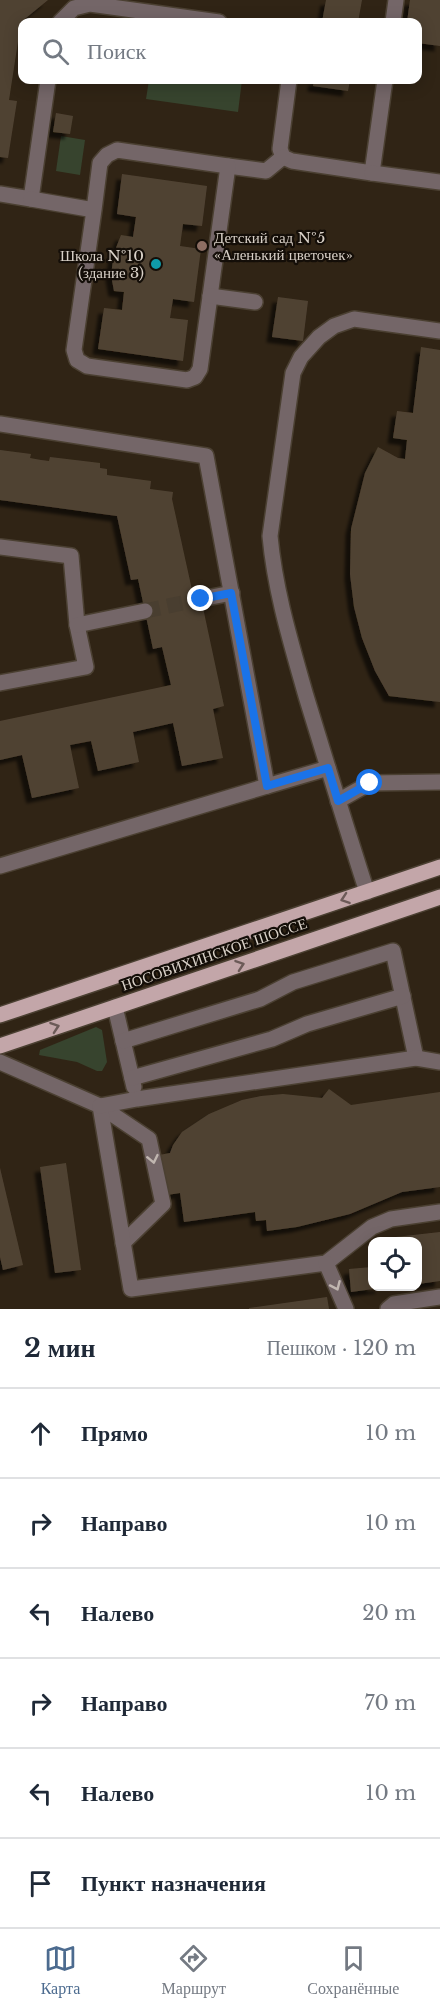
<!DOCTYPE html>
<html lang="ru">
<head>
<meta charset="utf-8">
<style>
  body { margin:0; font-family:"Libre Baskerville",serif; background:#f2f2f3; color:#1f2937 }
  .controls { position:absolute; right:18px; bottom:18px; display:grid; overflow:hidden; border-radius:12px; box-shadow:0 3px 15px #0003 }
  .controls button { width:54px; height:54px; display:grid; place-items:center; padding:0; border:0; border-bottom:2px solid #e0e1e3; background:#fff; color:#1f2937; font:30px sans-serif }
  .stop { position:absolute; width:18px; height:18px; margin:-14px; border:4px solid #1a73e8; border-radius:50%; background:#fff }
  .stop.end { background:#1a73e8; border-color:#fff; box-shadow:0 2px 6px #0008 }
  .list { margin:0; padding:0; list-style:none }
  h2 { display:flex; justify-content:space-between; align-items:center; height:78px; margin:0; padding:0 24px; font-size:26px }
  h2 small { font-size:20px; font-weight:400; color:#747a83 }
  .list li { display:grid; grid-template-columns:39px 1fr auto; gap:18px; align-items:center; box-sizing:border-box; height:90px; padding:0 24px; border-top:2px solid #e0e1e3 }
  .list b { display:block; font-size:22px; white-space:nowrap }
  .list em { font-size:20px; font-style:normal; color:#747a83 }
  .icon { flex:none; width:33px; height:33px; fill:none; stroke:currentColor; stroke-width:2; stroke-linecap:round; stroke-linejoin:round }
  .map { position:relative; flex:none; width:440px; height:1309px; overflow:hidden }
  .search { position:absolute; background:#fff; box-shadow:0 3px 15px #0003; left:18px; right:18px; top:18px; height:66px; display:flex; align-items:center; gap:15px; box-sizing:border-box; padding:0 21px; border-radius:12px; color:#747a83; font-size:22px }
  .sheet { height:618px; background:#fff }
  nav { display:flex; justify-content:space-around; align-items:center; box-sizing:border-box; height:84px; border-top:2px solid #e0e1e3; background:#fff; font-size:16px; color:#747a83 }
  nav a { display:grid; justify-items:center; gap:3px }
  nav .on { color:#4c6b8f }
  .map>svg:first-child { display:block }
</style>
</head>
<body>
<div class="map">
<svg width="440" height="1309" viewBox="0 0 440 1309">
  <defs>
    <filter id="shadow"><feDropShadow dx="-5.5" dy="5.5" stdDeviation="1.5" flood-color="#0009"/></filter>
  </defs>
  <rect width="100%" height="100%" fill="#302415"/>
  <!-- green -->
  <g fill="#37442e">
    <polygon points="149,80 242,80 238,112 146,99"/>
    <polygon points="61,136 85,140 80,175 56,171"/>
    <polygon points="96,1027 102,1030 107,1062 102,1071 97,1071 77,1062 39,1055 40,1050"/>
  </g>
  <!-- building -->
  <g fill="#504333" filter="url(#shadow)">
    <polygon points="0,0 48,0 21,22 9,100 17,101 8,158 0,157"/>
    <polygon points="326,0 362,0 358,22 322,22"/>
    <polygon points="410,0 440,0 440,46 418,43 418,22 407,22"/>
    <polygon points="314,80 350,80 348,91 313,86"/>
    <polygon points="56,113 73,116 70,134 53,132"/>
    <polygon points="122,174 207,186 202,226 183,224 180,246 201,249 194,302 173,299 170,318 188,320 183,361 98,349 104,308 122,310 124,292 114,291 111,275 114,253 121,235 133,237 136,217 117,214"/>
    <polygon points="278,297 308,301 303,341 272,337"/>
    <polygon points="421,347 440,350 440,702 389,696 375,671 362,638 354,607 350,574 351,529 365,473 378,447 398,458 405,459 407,440 393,438 397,411 413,413"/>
    <polygon points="0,450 31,454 30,458 41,460 49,461 50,457 100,463 100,468 107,469 107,475 151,481 150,489 173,492 172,499 192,590 199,589 224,706 213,709 223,758 182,766 173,723 133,732 139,762 98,771 91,741 70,745 79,788 32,798 22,755 0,760 0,721 171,685 162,647 153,649 138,579 131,580 117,516 0,500"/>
    <polygon points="329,1089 351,1105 440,1092 440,1187 402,1192 350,1214 297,1227 267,1231 266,1220 256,1221 255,1212 184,1222 180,1193 167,1195 159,1155 170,1153 173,1145 182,1132 209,1114 242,1100 261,1096 283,1094 322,1098"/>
    <polygon points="66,1163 81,1270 55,1273 40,1167"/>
    <polygon points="0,1168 23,1265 3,1270 0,1257"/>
    <polygon points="440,1232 440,1281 418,1284 418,1242 379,1242 378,1239"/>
    <polygon points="372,1267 372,1286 381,1286 381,1288 351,1292 349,1269"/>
    <polygon points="327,1297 329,1309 249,1309 249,1308"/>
  </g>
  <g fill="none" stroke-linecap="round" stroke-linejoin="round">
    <!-- minor-tunnel -->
    <polyline stroke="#493e30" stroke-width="15" stroke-dasharray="15 8" stroke-linecap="butt" points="145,611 201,599"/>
    <!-- minor casing -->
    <g stroke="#4b4032" stroke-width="18">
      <g id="minor">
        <polyline points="60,22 74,8 90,4 219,22"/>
        <polyline points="393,22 396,0"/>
        <polyline points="289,80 280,149 283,157 292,161 372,173 385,80"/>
        <polyline points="228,166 266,171 283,157"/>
        <polyline points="372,173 440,182"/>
        <polyline points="0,194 31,199 48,80"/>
        <polyline points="31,199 94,210 74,350 77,360 87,366 187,380 195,377 200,369 228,166 117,150 107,155 100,163 94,210"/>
        <polyline points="210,296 255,302"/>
        <polyline points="0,424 206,456 267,786 0,866"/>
        <polyline points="0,547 71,556 77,625 86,667 0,683"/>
        <polyline points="201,599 232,593"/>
        <polyline points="77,625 145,611"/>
        <polyline points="267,786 328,768"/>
        <polyline points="338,801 370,783 440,782"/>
        <path d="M367,892C346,827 326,761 306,696C291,643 275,591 270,536L293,373L301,357L319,337L334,326L354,319L440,331"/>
        <polyline points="115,1007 134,1087"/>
        <polyline points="123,1041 260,999 293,982 393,951 416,1058"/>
        <polyline points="0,1062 100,1106 149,1139 163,1204 123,1243"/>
        <polyline points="132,1078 272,1039 307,1024 403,996"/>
        <polyline points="100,1106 131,1289 326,1263 372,1227 391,1219 440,1212"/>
        <polyline points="100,1106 137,1099 416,1058 440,1062"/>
        <polyline points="326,1263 346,1309"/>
        <polyline points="388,1309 394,1304 440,1297"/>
      </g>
    </g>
    <!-- major casing -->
    <g stroke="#4b4032" stroke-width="18">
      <g id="major">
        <polyline points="0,1015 440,867"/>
        <polyline points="0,1046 440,897"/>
      </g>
    </g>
    <!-- minor -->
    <use href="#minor" stroke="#746668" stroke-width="15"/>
    <!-- major -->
    <use href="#major" stroke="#c3a6a9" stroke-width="15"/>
  </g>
  <!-- one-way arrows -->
  <defs><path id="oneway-chevron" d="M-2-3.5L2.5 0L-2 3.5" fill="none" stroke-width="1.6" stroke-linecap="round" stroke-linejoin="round" transform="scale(1.5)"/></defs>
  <g stroke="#6c5a58">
    <use href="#oneway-chevron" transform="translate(345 899) rotate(161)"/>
    <use href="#oneway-chevron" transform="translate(240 965) rotate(-19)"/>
    <use href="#oneway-chevron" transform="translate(55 1027) rotate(-19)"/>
  </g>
  <g stroke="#c0b6b0">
    <use href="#oneway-chevron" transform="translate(153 1159) rotate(78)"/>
    <use href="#oneway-chevron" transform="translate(336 1286) rotate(66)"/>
  </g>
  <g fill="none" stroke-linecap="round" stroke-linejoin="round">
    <!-- route -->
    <polyline stroke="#1a73e8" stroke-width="8" points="201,599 231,593 267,786 328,768 338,801 370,783"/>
  </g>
  <!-- markers -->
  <circle fill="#8d6e63" stroke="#140e08" stroke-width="2" cx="202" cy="246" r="6"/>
  <circle fill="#0f9aa8" stroke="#140e08" stroke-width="2" cx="156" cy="264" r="6"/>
  <g text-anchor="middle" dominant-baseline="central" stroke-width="4.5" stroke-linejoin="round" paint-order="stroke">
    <!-- poi labels -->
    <g font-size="15" fill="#d9d1c8" stroke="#140e08" text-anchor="start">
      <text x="214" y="237">Детский сад №5<tspan x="214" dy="17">«Аленький цветочек»</tspan></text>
      <text x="144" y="255" text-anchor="end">Школа №10<tspan x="144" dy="17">(здание 3)</tspan></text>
    </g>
    <!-- street labels -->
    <g font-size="15" fill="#d9d1c8" stroke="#140e08">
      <text transform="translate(214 954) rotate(-19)">НОСОВИХИНСКОЕ ШОССЕ</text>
    </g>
  </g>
</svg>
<div class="controls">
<button><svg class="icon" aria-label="locate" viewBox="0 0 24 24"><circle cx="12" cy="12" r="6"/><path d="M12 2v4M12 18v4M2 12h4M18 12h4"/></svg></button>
</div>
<div class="stop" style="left:370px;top:783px"></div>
<div class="stop end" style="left:201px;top:599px"></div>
<div class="search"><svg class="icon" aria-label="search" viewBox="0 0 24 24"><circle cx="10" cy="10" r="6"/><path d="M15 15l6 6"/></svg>Поиск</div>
</div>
<section class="sheet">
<h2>2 мин<small>Пешком · 120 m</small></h2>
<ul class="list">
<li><svg class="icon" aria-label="ahead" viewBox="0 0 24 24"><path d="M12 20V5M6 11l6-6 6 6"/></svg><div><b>Прямо</b></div><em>10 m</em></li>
<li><svg class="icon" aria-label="right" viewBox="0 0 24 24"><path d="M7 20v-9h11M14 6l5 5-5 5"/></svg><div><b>Направо</b></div><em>10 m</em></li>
<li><svg class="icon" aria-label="left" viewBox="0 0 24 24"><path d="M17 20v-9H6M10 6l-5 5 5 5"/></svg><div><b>Налево</b></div><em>20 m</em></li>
<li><svg class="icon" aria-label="right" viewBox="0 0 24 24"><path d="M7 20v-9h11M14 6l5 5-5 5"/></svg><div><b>Направо</b></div><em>70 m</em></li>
<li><svg class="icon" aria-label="left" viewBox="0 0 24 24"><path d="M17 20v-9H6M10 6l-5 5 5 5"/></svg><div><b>Налево</b></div><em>10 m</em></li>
<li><svg class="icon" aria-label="arrive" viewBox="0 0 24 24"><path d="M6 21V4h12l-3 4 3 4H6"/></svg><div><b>Пункт назначения</b></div></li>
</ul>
</section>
<nav>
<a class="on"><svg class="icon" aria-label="map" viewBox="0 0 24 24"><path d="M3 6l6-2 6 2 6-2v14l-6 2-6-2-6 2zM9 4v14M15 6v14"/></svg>Карта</a>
<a><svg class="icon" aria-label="directions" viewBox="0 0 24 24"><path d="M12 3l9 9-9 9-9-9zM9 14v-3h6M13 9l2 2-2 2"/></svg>Маршрут</a>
<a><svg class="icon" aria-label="saved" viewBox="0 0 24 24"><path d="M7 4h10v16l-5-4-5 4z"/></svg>Сохранённые</a>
</nav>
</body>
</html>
